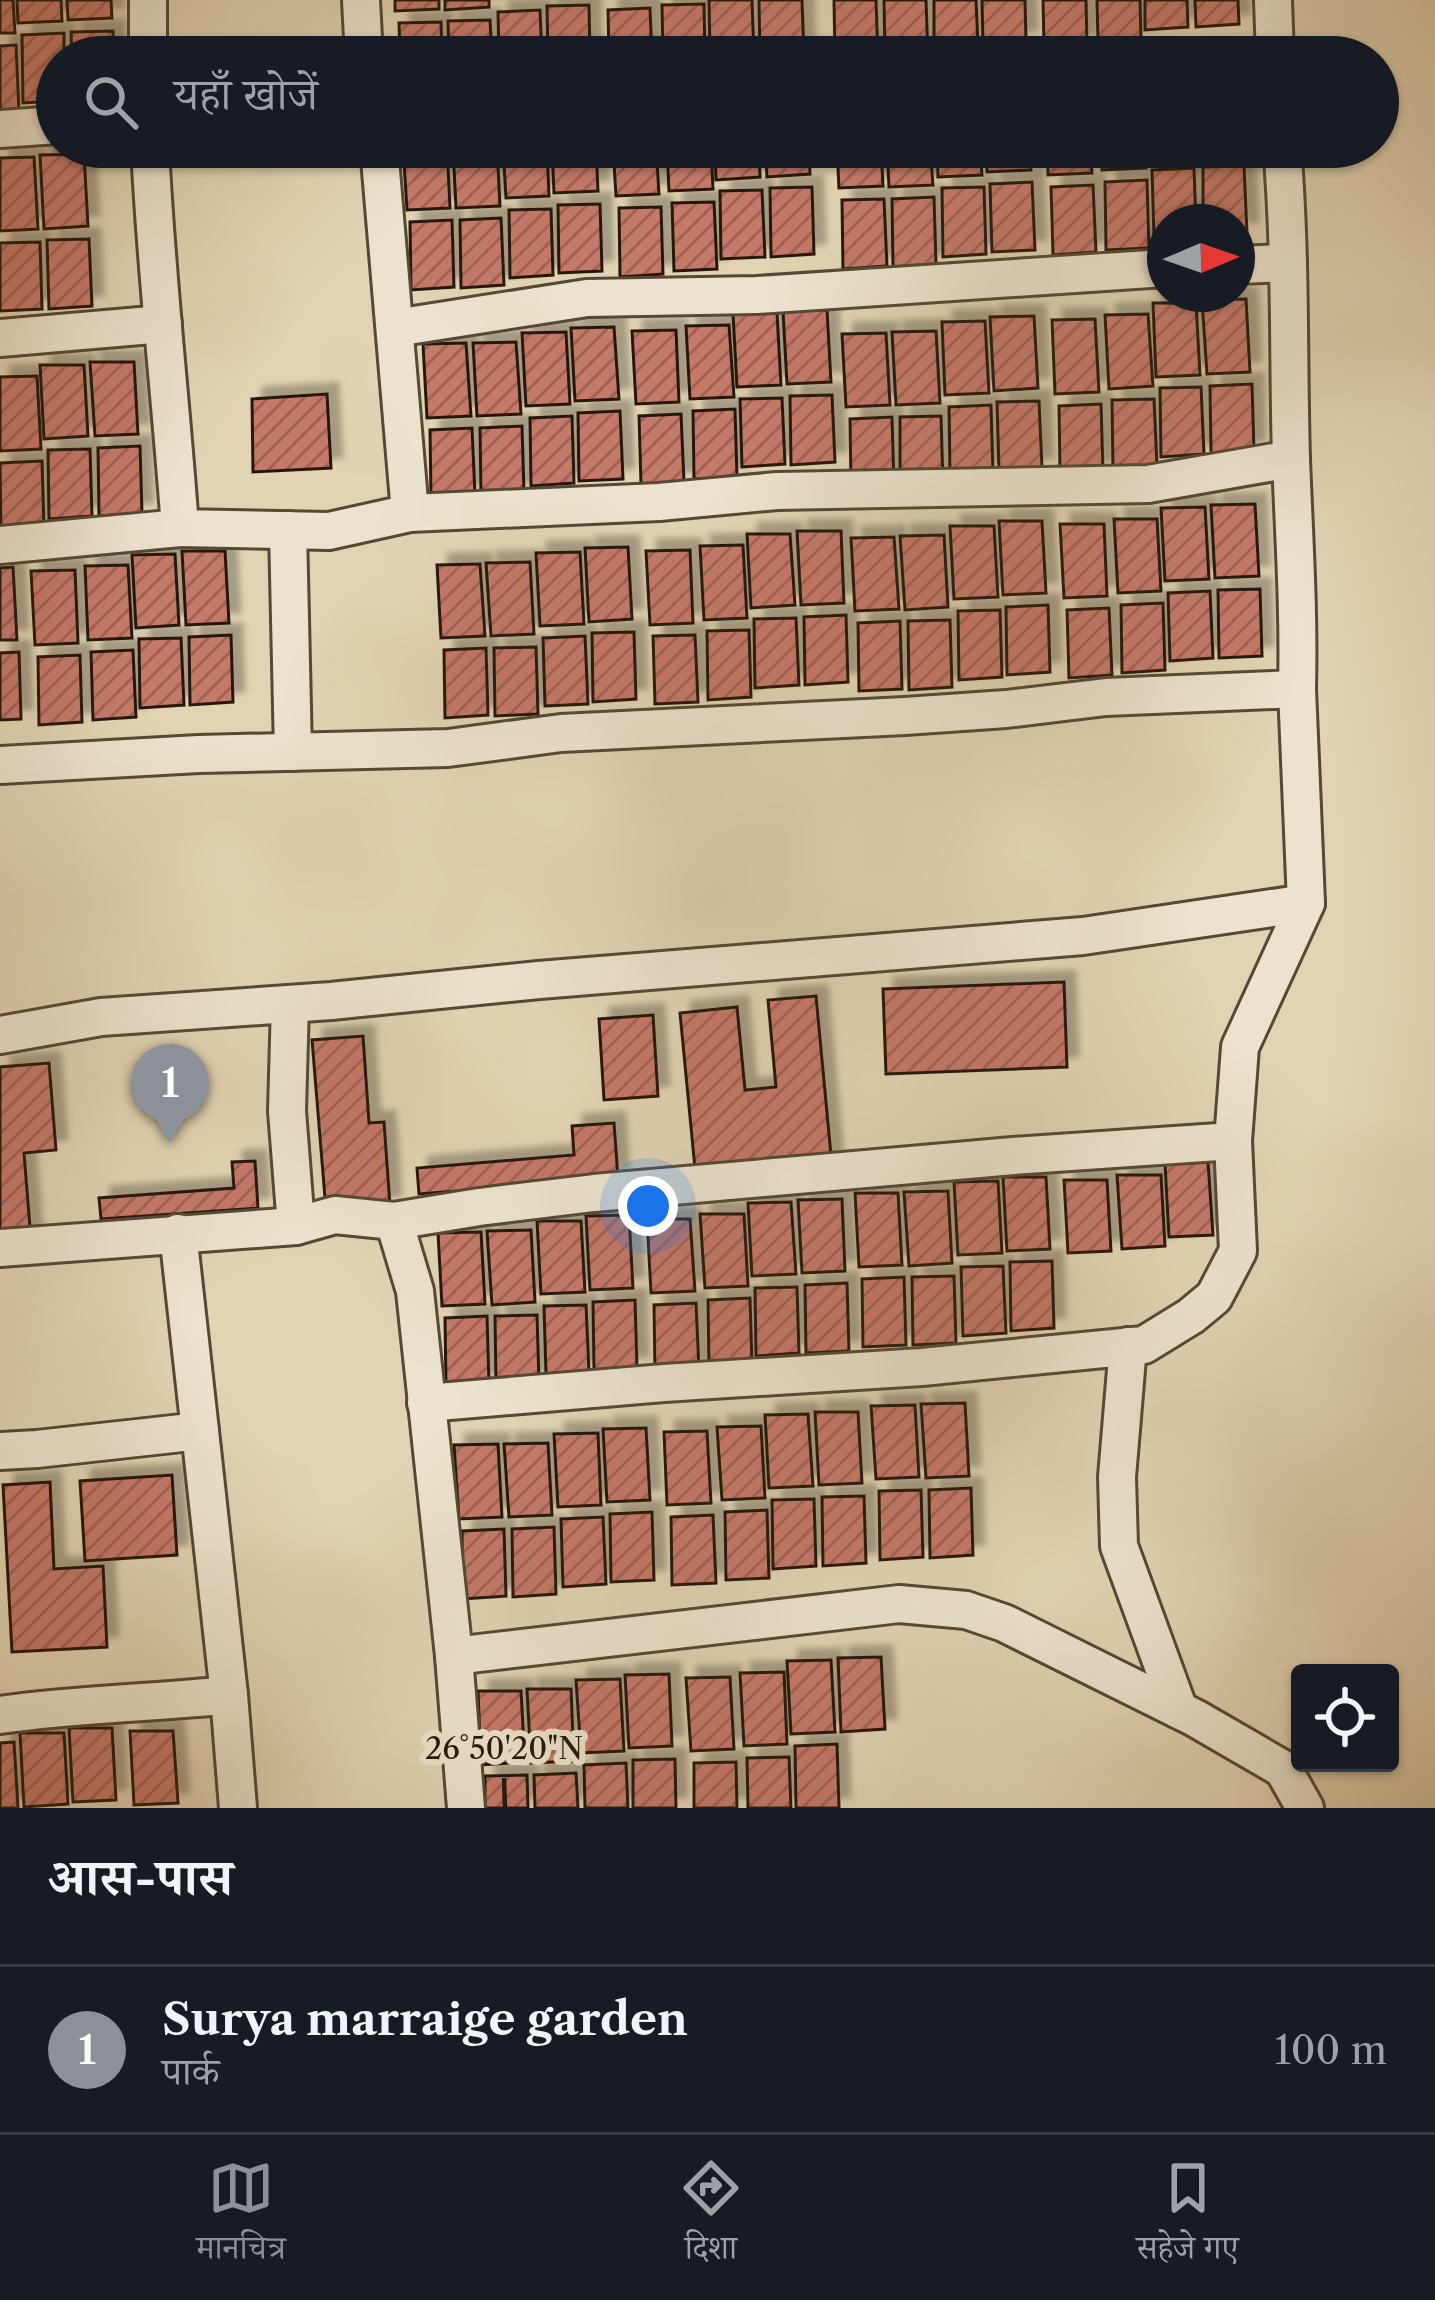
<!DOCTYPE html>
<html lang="hi">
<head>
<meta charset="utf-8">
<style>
  body { margin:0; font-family:"Libre Caslon Text","Noto Serif Devanagari",serif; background:#242831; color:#f1f3f6 }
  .controls { position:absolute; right:36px; bottom:36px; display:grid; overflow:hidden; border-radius:12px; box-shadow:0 3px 9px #0004 }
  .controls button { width:108px; height:108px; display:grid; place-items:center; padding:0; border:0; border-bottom:3px solid #363941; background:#171b24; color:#f1f3f6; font:60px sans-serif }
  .compass { position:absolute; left:1147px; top:204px; width:108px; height:108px; border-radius:50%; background:#171b24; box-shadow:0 3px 9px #0004; rotate:88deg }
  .you { position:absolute; left:648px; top:1206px; width:42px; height:42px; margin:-30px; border:9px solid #fff; border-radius:50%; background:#1a73e8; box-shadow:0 0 0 18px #1a73e833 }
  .badge { display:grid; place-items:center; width:78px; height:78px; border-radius:50%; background:#8c9099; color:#fff; font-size:39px; font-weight:700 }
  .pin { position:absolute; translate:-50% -99px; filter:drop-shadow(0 3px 6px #0008) }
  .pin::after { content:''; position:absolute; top:63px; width:42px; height:36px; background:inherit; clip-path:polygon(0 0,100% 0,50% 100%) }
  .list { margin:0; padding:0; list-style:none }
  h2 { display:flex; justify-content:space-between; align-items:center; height:156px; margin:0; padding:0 48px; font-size:51px }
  h2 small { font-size:39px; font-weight:400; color:#9ea1a6 }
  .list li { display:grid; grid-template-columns:78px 1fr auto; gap:36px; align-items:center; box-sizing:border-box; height:168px; padding:0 48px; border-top:3px solid #363941 }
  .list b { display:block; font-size:45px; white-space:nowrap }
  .list p { margin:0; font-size:39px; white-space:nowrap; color:#9ea1a6 }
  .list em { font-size:39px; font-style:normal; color:#9ea1a6 }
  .icon { flex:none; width:66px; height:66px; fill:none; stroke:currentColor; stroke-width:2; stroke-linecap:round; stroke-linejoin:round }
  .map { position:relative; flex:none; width:1435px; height:1808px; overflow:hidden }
  .search { position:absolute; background:#171b24; box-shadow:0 3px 9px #0004; left:36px; right:36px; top:36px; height:132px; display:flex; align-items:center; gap:30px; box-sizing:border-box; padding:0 42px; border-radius:66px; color:#9ea1a6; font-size:45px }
  .sheet { height:324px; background:#171b24 }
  nav { display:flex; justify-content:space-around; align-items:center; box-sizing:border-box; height:168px; border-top:3px solid #363941; background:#171b24; font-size:33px; color:#9ea1a6 }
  nav a { display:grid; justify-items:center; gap:6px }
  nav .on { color:#8c9099 }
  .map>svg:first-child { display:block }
</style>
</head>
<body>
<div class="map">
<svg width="1435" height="1808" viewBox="0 0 1435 1808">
  <defs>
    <pattern id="building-hatch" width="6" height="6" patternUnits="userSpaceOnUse" patternTransform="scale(3)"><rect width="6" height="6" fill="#c57969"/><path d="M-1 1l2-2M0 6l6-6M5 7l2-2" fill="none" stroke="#a06255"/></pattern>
    <filter id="shadow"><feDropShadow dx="11" dy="-11" stdDeviation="3" flood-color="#0004"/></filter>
  </defs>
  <rect width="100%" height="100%" fill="#e2d4b3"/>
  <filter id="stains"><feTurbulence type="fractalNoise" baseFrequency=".00167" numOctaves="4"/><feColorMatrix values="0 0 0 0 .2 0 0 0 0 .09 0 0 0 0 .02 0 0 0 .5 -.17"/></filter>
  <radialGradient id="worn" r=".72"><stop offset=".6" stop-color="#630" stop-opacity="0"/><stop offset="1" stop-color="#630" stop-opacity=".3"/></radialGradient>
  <!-- building -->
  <g fill="url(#building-hatch)" stroke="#28190c" stroke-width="3" filter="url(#shadow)">
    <polygon points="0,0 13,0 15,33 0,33"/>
    <polygon points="17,0 61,0 62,21 18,23"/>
    <polygon points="67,0 111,0 112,18 68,20"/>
    <polygon points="395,0 439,0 439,9 395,11"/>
    <polygon points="445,0 489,0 489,7 445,10"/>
    <polygon points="709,0 752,0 754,57 710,57"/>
    <polygon points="759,0 802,0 804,55 760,57"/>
    <polygon points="834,0 876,0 878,57 835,57"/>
    <polygon points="884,0 926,0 928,56 885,57"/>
    <polygon points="934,0 976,0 978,46 934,48"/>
    <polygon points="982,0 1025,0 1026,41 983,44"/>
    <polygon points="1043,0 1086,0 1087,44 1044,46"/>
    <polygon points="1097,0 1140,0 1141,39 1098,42"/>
    <polygon points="1145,0 1187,0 1188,27 1145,30"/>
    <polygon points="1195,0 1238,0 1239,24 1196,27"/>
    <polygon points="704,4 705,57 663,57 662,5"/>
    <polygon points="589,5 590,57 548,57 547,6"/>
    <polygon points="650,8 652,57 609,57 608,10"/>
    <polygon points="540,10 542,57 499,57 498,12"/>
    <polygon points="490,20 492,57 449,57 448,21"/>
    <polygon points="441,22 442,57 400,57 399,23"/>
    <polygon points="113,31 114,57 72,57 71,32"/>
    <polygon points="64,33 64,57 57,57 57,101 23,103 22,35"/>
    <polygon points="16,45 19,112 0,114 0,46"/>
    <polygon points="403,147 447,147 450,208 407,210"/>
    <polygon points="453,147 497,147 500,206 456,208"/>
    <polygon points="503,147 547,147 549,196 506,198"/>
    <polygon points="552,147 596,147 598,191 554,193"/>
    <polygon points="613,147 656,147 659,194 616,196"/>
    <polygon points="667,147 711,147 713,189 669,191"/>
    <polygon points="715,147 759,147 760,177 716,180"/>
    <polygon points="765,147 809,147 810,174 767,177"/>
    <polygon points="837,147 881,147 883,186 839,188"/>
    <polygon points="887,147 930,147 933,185 889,187"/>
    <polygon points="937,147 980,147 982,175 938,177"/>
    <polygon points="986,147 1029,147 1031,170 987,172"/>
    <polygon points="1047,147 1090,147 1092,173 1048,175"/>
    <polygon points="1101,147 1144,147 1146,168 1102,170"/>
    <polygon points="1149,147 1192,147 1193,156 1149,158"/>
    <polygon points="1199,147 1242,147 1243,153 1199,155"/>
    <polygon points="84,154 88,226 44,229 40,155"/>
    <polygon points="34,157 38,229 0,231 0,158"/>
    <polygon points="1244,166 1247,233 1237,233 1237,222 1203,222 1203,167"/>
    <polygon points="1194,168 1196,222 1165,222 1165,238 1154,238 1152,170"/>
    <polygon points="1147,180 1149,248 1106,250 1105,182"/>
    <polygon points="1032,182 1035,250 992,252 990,184"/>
    <polygon points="1093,185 1096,252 1053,255 1051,187"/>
    <polygon points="812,187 814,254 771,257 770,188"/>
    <polygon points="984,187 986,254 943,257 942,188"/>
    <polygon points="762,190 765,257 721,259 720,191"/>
    <polygon points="934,197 936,264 893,267 892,199"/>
    <polygon points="884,199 887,266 843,269 842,200"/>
    <polygon points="714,202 717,269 674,271 672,203"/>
    <polygon points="600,204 602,271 559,273 558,205"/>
    <polygon points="661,207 663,274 620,277 619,208"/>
    <polygon points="551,209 553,275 510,278 509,210"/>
    <polygon points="501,218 504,285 461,288 460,220"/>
    <polygon points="452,220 454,287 411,290 410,222"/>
    <polygon points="89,239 92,306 49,309 47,240"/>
    <polygon points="40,242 42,309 0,311 0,243"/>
    <polygon points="1246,299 1250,372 1207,374 1202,300"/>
    <polygon points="1153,303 1196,303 1200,375 1156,377"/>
    <polygon points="827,310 831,382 787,384 783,311"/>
    <polygon points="777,313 781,385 737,387 733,314"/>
    <polygon points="1148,314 1153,386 1109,389 1105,315"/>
    <polygon points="1034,316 1038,388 994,391 990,317"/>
    <polygon points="1095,319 1099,392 1055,394 1052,320"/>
    <polygon points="985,321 989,393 945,395 942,322"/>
    <polygon points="729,325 734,397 690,399 686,326"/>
    <polygon points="614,327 619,399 575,401 571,328"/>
    <polygon points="676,330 679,402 636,404 632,331"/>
    <polygon points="936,331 940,403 896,405 892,332"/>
    <polygon points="566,332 570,404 526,406 522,333"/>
    <polygon points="886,333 890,405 846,407 842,334"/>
    <polygon points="516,342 521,414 477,416 473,343"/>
    <polygon points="466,343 471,416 427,418 423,344"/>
    <polygon points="90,362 134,362 138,434 95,436"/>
    <polygon points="40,365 84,365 88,436 44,439"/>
    <polygon points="37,376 41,449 0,451 0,377"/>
    <polygon points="1252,384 1254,451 1211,454 1210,386"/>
    <polygon points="1201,387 1204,454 1161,457 1160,388"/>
    <polygon points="327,394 331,468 253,472 252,399"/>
    <polygon points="832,395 835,462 791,465 790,396"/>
    <polygon points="782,398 785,464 742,467 740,399"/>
    <polygon points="1154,399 1157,466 1113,469 1112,400"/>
    <polygon points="1039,401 1042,468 999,471 997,402"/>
    <polygon points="1101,404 1103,471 1060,473 1059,406"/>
    <polygon points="991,405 993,473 950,475 949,407"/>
    <polygon points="735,409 737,477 694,479 693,411"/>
    <polygon points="620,411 623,479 579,481 578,413"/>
    <polygon points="681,414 684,482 641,484 639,416"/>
    <polygon points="572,416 574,483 531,486 530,418"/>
    <polygon points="941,416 943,483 900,486 900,417"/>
    <polygon points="892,417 894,484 851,487 850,419"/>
    <polygon points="522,426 524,493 481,496 480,428"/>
    <polygon points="472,428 475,495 431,497 430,430"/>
    <polygon points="140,446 142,513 99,516 98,448"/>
    <polygon points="90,449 92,516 49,519 48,450"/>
    <polygon points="42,461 44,528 1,531 0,463"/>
    <polygon points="1255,504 1259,576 1215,578 1211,505"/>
    <polygon points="1205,507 1209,579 1165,581 1161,508"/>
    <polygon points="1114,519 1157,519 1161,591 1118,593"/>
    <polygon points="999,521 1042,521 1046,593 1003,595"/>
    <polygon points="1060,524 1104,524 1107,596 1064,598"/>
    <polygon points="950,526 994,526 998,597 954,599"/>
    <polygon points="797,531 841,531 844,603 801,605"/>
    <polygon points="747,534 790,534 795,605 751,608"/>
    <polygon points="944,535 948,607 905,610 900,536"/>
    <polygon points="894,537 899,609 855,611 851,538"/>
    <polygon points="743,545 747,618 704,620 700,546"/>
    <polygon points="628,547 632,619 589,622 585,548"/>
    <polygon points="690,550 693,623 650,625 646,551"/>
    <polygon points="182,551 225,551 229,623 186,625"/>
    <polygon points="580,552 584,624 540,626 536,553"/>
    <polygon points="175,554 179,625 136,628 132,555"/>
    <polygon points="530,562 534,634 491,636 486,563"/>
    <polygon points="480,564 485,636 441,638 437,565"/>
    <polygon points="128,565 132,638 88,640 85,566"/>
    <polygon points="13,567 17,640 0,640 0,568"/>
    <polygon points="75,570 78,643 35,645 31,571"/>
    <polygon points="1260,589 1262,656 1219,658 1218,590"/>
    <polygon points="1210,591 1213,658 1170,661 1168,593"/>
    <polygon points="1163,603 1165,670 1122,673 1121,605"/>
    <polygon points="1048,605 1050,672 1007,675 1006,607"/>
    <polygon points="1109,608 1112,675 1069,678 1067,610"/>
    <polygon points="1000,610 1002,677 959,680 958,611"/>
    <polygon points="846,615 848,682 805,685 804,617"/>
    <polygon points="796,618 799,685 755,688 754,619"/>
    <polygon points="950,620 952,687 909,690 908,621"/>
    <polygon points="900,621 902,689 859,691 858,623"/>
    <polygon points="749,630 751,697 708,700 707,631"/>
    <polygon points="634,632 636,699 593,702 592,633"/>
    <polygon points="231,635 233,702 190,705 189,637"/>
    <polygon points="695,635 698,702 655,704 653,636"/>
    <polygon points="585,636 588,704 545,706 543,638"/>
    <polygon points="181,638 184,705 140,708 139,639"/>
    <polygon points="536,647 538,714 495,716 494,648"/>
    <polygon points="486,648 488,715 445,718 444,650"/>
    <polygon points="133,650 136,717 93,720 91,652"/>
    <polygon points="19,652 21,719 0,720 0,653"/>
    <polygon points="80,655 82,722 39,725 38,657"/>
    <polygon points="1064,982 1067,1067 886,1074 883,989"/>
    <polygon points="816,996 832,1166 696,1179 680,1013 737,1007 745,1090 776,1087 768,1000"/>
    <polygon points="653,1015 658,1096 604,1100 599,1019"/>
    <polygon points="363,1036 369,1123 384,1122 390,1206 326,1210 312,1040"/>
    <polygon points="49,1063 56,1150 24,1153 31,1240 0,1242 0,1067"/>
    <polygon points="614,1123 618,1178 419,1194 417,1168 574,1155 572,1126"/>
    <polygon points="255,1161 258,1208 101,1219 99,1198 234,1188 232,1162"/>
    <polygon points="1208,1162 1213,1235 1169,1237 1165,1164"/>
    <polygon points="1117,1175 1161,1175 1165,1246 1122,1249"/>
    <polygon points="1003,1177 1046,1177 1050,1249 1007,1251"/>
    <polygon points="1064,1180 1107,1180 1111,1251 1068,1253"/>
    <polygon points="998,1181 1002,1253 958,1255 954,1182"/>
    <polygon points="948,1191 952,1263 909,1266 904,1192"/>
    <polygon points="855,1193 898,1193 902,1265 859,1267"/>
    <polygon points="842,1199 845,1271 802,1273 798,1200"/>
    <polygon points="791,1202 796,1274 752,1276 748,1203"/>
    <polygon points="700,1214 744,1214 748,1286 705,1288"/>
    <polygon points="629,1215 633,1288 590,1290 586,1216"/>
    <polygon points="647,1219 690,1219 695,1291 651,1293"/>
    <polygon points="537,1221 581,1221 585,1292 541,1294"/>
    <polygon points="531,1230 535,1302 492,1305 487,1231"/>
    <polygon points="481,1232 485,1304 442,1306 438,1233"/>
    <polygon points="1052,1261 1054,1328 1011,1331 1010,1262"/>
    <polygon points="1003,1266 1006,1333 963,1336 961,1267"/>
    <polygon points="954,1276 956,1343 913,1345 912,1277"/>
    <polygon points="904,1277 906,1345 863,1347 862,1279"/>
    <polygon points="847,1283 849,1351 806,1353 805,1285"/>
    <polygon points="797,1287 799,1353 756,1356 755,1288"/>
    <polygon points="750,1298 752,1365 709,1368 708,1300"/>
    <polygon points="635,1300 637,1367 594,1370 593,1302"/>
    <polygon points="696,1303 699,1370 655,1373 654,1305"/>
    <polygon points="586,1305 589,1372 546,1375 544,1306"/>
    <polygon points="537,1315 539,1382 496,1385 495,1316"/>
    <polygon points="487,1316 489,1384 446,1386 445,1318"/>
    <polygon points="965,1403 969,1476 926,1478 921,1404"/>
    <polygon points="915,1405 919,1477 876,1479 871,1406"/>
    <polygon points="815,1412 858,1412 862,1483 819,1485"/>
    <polygon points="808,1414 813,1486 769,1488 765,1415"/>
    <polygon points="761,1426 765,1498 722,1500 717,1427"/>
    <polygon points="646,1428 650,1500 607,1502 603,1429"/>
    <polygon points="707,1431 711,1503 667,1505 664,1432"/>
    <polygon points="598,1433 601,1505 558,1507 554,1434"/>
    <polygon points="548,1443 552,1515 509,1517 504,1444"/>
    <polygon points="498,1444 502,1517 459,1519 454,1445"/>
    <polygon points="172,1475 177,1555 85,1561 80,1481"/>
    <polygon points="50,1482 54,1569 103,1566 107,1647 12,1652 3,1485"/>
    <polygon points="971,1488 973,1555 930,1558 929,1490"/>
    <polygon points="921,1490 923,1557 880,1560 879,1491"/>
    <polygon points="864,1496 866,1563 823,1566 822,1497"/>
    <polygon points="814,1499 816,1566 773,1569 772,1500"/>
    <polygon points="767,1510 769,1578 726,1580 725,1512"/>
    <polygon points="652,1512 654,1580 611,1582 610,1514"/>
    <polygon points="713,1515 716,1583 672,1585 671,1517"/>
    <polygon points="603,1517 606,1584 563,1587 561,1519"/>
    <polygon points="554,1527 556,1594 513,1597 512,1529"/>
    <polygon points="504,1529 506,1596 463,1599 462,1531"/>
    <polygon points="881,1657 885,1729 841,1732 838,1658"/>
    <polygon points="831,1660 835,1732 791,1734 787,1661"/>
    <polygon points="784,1672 787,1744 744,1746 740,1673"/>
    <polygon points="669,1674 672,1746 629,1748 625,1675"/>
    <polygon points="730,1677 734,1749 691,1751 686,1678"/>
    <polygon points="620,1679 624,1751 581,1753 576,1680"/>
    <polygon points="527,1689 571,1689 574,1761 531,1763"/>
    <polygon points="478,1691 521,1691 525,1762 481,1765"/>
    <polygon points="69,1728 112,1728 116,1800 73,1802"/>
    <polygon points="130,1731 173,1731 178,1803 134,1805"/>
    <polygon points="20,1733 64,1733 68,1804 24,1807"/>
    <polygon points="14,1742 18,1808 0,1808 0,1743"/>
    <polygon points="837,1744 839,1808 796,1808 795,1746"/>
    <polygon points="789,1757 791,1808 748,1808 747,1758"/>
    <polygon points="675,1759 676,1808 633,1808 633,1760"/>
    <polygon points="736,1762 737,1808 694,1808 694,1763"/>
    <polygon points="626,1763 628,1808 585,1808 584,1765"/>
    <polygon points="576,1773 578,1808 535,1808 534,1775"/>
    <polygon points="527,1775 528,1808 485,1808 485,1776"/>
  </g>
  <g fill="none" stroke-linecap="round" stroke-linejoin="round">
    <!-- minor casing -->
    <g stroke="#564836" stroke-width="42">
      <g id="minor">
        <polyline points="361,0 364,57"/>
        <polyline points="1273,0 1275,57"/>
        <polyline points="148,57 148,0"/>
        <polyline points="0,129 57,125"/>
        <path d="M150,147C156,274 171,401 180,528L329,531L410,513L379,147"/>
        <polyline points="1237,265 1288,263"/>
        <polyline points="395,328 587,298 757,295 1165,268"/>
        <polyline points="0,338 163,324"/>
        <polyline points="410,513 659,502 777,491 1148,484 1291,459"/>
        <polyline points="288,530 293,752"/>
        <polyline points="0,545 180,528"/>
        <path d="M0,765L199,754L448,748L561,733L905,716L1006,709L1106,697L1297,689C1299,612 1294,536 1291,459C1288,355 1291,251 1282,147"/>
        <polyline points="290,1004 287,1111 296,1226"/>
        <polyline points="0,1035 101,1017 331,1001 539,980 1083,936 1306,903 1297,689"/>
        <polyline points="1233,1141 1240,1047 1306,903"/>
        <polyline points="394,1221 415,1291 454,1656 466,1808"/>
        <polyline points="0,1248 296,1226 335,1215 394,1221 479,1207 594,1193 1013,1156 1233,1141 1238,1251 1214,1297 1191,1316 1144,1345 922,1367 664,1383 426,1403"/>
        <polyline points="1128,1346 1117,1477 1119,1546 1179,1710"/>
        <polyline points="200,1431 229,1695"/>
        <polyline points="0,1451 37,1449 200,1431 178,1233"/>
        <polyline points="454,1656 899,1604 966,1610 1004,1623 1195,1718 1283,1769 1305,1808"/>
        <path d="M0,1715C76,1704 153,1703 229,1695L238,1808"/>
      </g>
    </g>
    <!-- minor -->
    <use href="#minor" stroke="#ece3ce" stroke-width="36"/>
  </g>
  <!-- ticks -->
  <path fill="none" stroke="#28190c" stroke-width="4.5" d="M504,1778L505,1808"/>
  <g font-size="30" text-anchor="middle" fill="#28190c" stroke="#ece3ce" stroke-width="12" stroke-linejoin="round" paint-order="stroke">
    <text x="504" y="1759">26°50'20"N</text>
  </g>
  <rect width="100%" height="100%" filter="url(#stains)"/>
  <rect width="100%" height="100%" fill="url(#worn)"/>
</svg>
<div class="controls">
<button><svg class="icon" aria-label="locate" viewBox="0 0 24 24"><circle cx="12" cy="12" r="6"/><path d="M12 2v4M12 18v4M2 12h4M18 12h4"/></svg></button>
</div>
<svg class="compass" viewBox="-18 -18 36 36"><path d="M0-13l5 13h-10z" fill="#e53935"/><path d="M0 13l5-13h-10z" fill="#9ea1a6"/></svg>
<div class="you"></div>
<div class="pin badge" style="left:170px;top:1143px">1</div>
<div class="search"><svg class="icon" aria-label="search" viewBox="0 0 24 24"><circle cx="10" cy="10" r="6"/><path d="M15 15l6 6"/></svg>यहाँ खोजें</div>
</div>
<section class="sheet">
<h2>आस-पास<small></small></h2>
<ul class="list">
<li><span class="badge">1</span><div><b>Surya marraige garden</b><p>पार्क</p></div><em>100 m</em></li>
</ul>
</section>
<nav>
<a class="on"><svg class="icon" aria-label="map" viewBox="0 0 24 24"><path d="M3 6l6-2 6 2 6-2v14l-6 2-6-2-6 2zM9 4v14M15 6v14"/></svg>मानचित्र</a>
<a><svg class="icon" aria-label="directions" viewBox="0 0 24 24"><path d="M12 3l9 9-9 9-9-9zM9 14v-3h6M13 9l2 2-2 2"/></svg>दिशा</a>
<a><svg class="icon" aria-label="saved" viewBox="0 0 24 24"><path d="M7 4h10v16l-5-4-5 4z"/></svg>सहेजे गए</a>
</nav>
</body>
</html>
